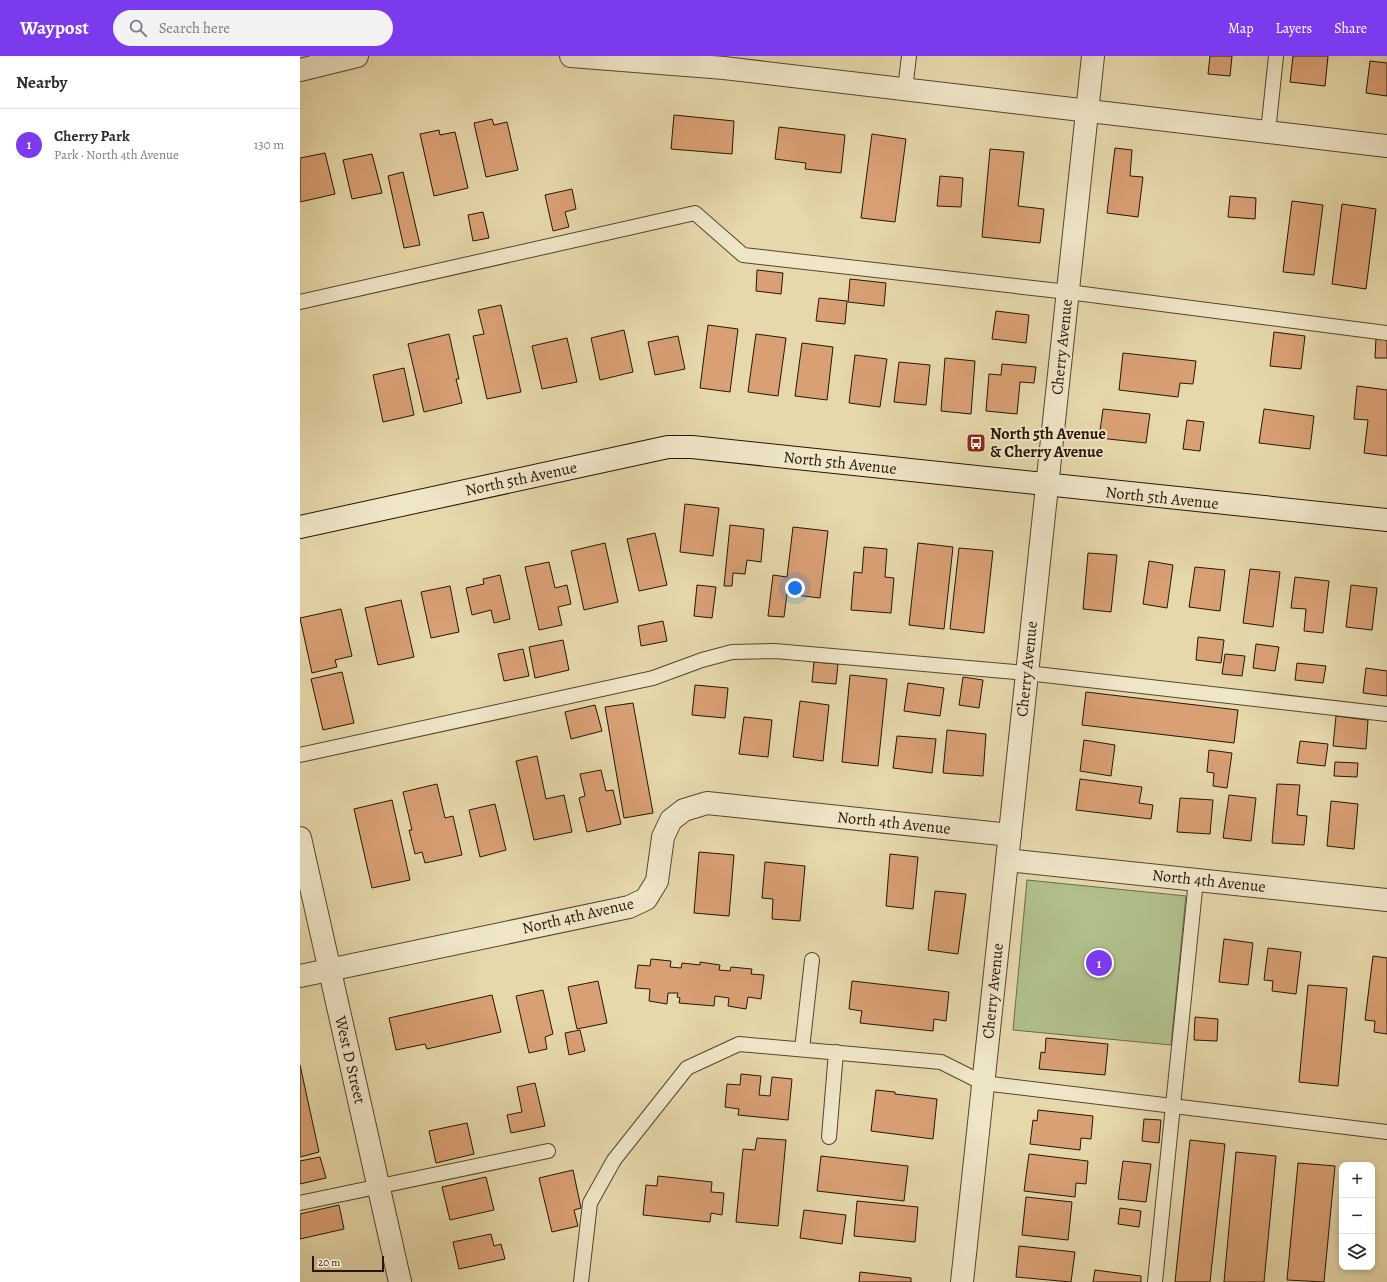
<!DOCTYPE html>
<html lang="en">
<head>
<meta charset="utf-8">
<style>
  body { margin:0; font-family:Alegreya,serif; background:#f2f2f3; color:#2b2b33 }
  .controls { position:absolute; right:12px; bottom:12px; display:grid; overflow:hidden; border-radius:8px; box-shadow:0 2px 6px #0003 }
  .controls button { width:36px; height:36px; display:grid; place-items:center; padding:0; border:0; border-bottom:1px solid #e1e1e2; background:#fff; color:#2b2b33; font:20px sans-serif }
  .scale { position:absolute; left:12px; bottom:10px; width:72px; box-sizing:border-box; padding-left:4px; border:2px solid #251605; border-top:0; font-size:11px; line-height:14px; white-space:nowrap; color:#251605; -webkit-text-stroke:3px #efe6c8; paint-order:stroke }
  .you { position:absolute; left:495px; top:532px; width:14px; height:14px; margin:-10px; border:3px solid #fff; border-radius:50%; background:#1a73e8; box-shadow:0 0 0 6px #1a73e833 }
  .badge { display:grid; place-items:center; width:26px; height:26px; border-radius:50%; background:#7c3aed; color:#fff; font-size:13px; font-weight:700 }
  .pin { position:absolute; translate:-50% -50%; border:2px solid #fff; box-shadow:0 1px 4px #0006 }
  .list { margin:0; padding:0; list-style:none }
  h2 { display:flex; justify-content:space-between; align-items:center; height:52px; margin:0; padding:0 16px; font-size:17px }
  h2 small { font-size:13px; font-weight:400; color:#7c7c81 }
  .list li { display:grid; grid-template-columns:26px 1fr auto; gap:12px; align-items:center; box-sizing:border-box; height:72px; padding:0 16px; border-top:1px solid #e1e1e2 }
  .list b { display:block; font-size:15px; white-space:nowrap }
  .list p { margin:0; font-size:13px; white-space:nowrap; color:#7c7c81 }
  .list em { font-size:13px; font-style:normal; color:#7c7c81 }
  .icon { flex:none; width:22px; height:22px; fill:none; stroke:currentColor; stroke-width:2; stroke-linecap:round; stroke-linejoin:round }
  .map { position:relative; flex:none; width:1087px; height:1226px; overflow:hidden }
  header { display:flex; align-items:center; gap:24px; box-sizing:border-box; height:56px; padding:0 20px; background:#7c3aed; color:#fff }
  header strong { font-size:19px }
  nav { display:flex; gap:22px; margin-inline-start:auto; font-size:14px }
  .search { width:280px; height:36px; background:#f2f2f3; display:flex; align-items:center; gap:10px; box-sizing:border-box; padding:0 14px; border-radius:22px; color:#7c7c81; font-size:15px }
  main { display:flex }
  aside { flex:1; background:#fff }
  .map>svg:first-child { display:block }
</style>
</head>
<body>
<header>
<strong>Waypost</strong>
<div class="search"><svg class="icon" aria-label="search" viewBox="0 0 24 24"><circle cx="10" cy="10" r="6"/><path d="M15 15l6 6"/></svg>Search here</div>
<nav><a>Map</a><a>Layers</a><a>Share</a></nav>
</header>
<main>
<aside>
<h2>Nearby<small></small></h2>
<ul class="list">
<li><span class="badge">1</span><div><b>Cherry Park</b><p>Park · North 4th Avenue</p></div><em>130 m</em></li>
</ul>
</aside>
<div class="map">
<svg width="1087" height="1226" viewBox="0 0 1087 1226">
  <rect width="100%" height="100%" fill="#e6d8ab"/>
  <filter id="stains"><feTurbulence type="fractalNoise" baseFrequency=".005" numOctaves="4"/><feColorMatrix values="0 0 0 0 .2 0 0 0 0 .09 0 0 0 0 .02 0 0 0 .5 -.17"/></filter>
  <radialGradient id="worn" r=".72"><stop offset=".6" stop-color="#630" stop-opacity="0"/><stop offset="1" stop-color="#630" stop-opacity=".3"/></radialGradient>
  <!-- green -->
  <polygon fill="#b1c08c" stroke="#6b6b48" points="727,824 886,840 871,989 713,974"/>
  <!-- building -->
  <g fill="#d9a074" stroke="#251605">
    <polygon points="910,0 932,0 930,20 908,18"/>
    <polygon points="993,0 1028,0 1025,30 990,26"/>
    <polygon points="1070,5 1087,7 1087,40 1066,37"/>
    <polygon points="374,59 434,65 432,98 371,93"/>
    <polygon points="192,63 194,69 207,66 218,114 186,121 174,67"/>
    <polygon points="479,71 545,79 541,117 505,113 506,107 475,103"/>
    <polygon points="139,74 140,79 155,76 168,132 134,140 120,78"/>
    <polygon points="572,78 606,83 595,166 561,162"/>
    <polygon points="815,92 832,94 830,120 843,121 838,161 807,157"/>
    <polygon points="690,93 724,96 718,150 744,153 740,187 682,181"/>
    <polygon points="25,97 35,138 0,146 0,102"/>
    <polygon points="72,98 82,137 52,143 43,104"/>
    <polygon points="103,116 120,189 104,192 88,120"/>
    <polygon points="640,120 663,122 661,151 637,150"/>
    <polygon points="272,133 276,153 265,156 269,171 253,175 245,139"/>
    <polygon points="930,140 956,142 955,163 928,161"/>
    <polygon points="992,145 1023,149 1014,219 983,216"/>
    <polygon points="1042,148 1076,153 1066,233 1032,228"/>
    <polygon points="183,156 189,182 173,185 168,159"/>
    <polygon points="457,214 483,217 481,238 456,235"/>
    <polygon points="550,223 586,227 584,250 548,246"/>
    <polygon points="519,242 547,245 545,268 516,265"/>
    <polygon points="201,249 221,336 187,343 173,280 184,278 178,254"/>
    <polygon points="696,255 729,259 726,287 692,283"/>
    <polygon points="408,269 438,273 430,336 400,332"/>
    <polygon points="324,274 333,316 300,324 291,282"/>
    <polygon points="974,276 1005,280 1001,313 970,310"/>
    <polygon points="149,278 159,323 156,323 162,347 124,356 108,288"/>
    <polygon points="456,278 486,282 478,340 448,336"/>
    <polygon points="378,280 385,313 355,319 348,286"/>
    <polygon points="267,282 277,326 242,333 232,290"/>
    <polygon points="1076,282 1087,282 1087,302 1075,302"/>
    <polygon points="502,287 533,291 527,344 495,340"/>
    <polygon points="823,297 896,305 893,328 880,327 878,341 819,334"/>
    <polygon points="555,299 587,303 580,351 549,347"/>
    <polygon points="645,302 675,305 671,358 641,355"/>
    <polygon points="599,306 630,309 626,349 594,346"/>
    <polygon points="702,308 736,311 734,327 720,326 717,358 686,355 689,318 701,319"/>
    <polygon points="104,312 114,359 83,366 73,319"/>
    <polygon points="1057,330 1087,334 1087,400 1064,397 1068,364 1054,363"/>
    <polygon points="803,353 850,358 846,387 799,382"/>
    <polygon points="964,353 1014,360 1010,393 959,387"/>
    <polygon points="887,364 904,366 900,395 883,393"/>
    <polygon points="385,448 419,452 413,500 380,496"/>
    <polygon points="430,469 464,473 461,506 447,504 445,518 433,517 432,530 424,530"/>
    <polygon points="493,471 528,475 520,542 487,538 484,561 468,560 473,519 487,521"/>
    <polygon points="355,477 367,529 339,535 327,483"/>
    <polygon points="305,487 318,546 284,554 271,495"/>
    <polygon points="618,487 653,491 644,573 609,569"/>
    <polygon points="564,491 587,493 585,521 594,522 591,557 551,554 554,516 562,517"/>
    <polygon points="659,492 693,495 684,577 650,573"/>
    <polygon points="788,497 817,499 811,556 783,553"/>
    <polygon points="849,505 873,509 867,552 843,548"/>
    <polygon points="249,506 255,532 267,529 271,548 258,551 262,569 239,574 225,511"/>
    <polygon points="895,511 925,514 920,555 889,551"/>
    <polygon points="950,513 980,516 973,571 943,567"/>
    <polygon points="200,519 210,563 194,567 191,554 172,559 166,532 184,528 183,523"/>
    <polygon points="995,521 1029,525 1023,577 1004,575 1006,553 991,552"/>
    <polygon points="397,529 416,531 412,562 394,560"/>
    <polygon points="1051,529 1077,532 1072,574 1046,571"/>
    <polygon points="150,530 159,576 131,582 121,536"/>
    <polygon points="101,544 114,601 78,609 65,552"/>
    <polygon points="41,553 52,600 35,604 37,611 12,617 0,562"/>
    <polygon points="363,565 367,585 341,590 338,570"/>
    <polygon points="898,581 924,584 921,607 896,604"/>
    <polygon points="263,584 269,614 235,622 229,591"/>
    <polygon points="956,588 979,591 975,615 953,612"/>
    <polygon points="223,593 229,620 204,625 198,598"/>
    <polygon points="925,598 945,600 942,620 922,618"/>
    <polygon points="514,606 538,608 536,628 512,626"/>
    <polygon points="997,607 1026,610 1023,627 995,624"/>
    <polygon points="1066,612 1087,615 1087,640 1063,637"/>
    <polygon points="42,616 54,667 23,674 11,623"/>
    <polygon points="550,619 587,623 578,710 542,706"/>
    <polygon points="663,621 683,624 679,652 659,649"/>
    <polygon points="608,627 644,632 640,660 604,655"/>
    <polygon points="395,629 428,632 425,662 392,659"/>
    <polygon points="786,636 938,654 934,687 782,669"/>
    <polygon points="500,645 529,649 523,705 493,701"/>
    <polygon points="333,647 353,757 324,762 305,651"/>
    <polygon points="295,649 302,675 271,683 265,656"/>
    <polygon points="1036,660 1068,664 1066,693 1033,690"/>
    <polygon points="444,661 472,664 468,701 439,698"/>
    <polygon points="647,674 686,678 683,720 643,717"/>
    <polygon points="597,680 636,683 632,717 593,712"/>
    <polygon points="784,684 815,689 811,720 780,715"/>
    <polygon points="1000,685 1028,688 1025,710 997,707"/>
    <polygon points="909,694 932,697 927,732 913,730 914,717 907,716"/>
    <polygon points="237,700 246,743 264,739 272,776 234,784 216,705"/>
    <polygon points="1035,706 1058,707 1057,721 1034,720"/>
    <polygon points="301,714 306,735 313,734 321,768 287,776 279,742 285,740 280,718"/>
    <polygon points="780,723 842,731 839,747 853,749 851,763 776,754"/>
    <polygon points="137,728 145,762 153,760 162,799 125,807 122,796 115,798 109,774 112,774 103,736"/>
    <polygon points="977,728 1000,729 997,759 1007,760 1004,789 972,787"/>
    <polygon points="929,739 956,742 951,785 923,782"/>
    <polygon points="880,742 913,744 910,778 877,776"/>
    <polygon points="92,744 110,824 72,832 54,753"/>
    <polygon points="1031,745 1058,748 1054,793 1027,790"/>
    <polygon points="195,748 206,794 180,801 169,754"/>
    <polygon points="399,796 434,799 429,860 394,857"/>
    <polygon points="590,798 618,801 613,853 586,850"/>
    <polygon points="465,806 505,810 500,865 472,863 473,843 462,842"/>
    <polygon points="635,835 666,838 658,898 628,894"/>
    <polygon points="924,883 953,887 948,929 919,926"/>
    <polygon points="968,892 1001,896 996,938 972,935 973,925 964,924"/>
    <polygon points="1073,900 1087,902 1087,978 1074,976 1075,965 1065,964"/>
    <polygon points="351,903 371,905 370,911 381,912 382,907 400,909 400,906 420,909 419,914 430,915 431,911 452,913 451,918 464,919 461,943 448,941 446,953 428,950 429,942 415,940 414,950 379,947 380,942 377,941 378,937 368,937 367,948 349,945 350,933 335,932 338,909 350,910"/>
    <polygon points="298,925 307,967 277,973 268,931"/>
    <polygon points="552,925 649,936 646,965 634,963 633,975 560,967 562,955 549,953"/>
    <polygon points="1008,929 1047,932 1038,1030 999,1026"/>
    <polygon points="243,934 253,978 245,981 247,993 229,997 216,940"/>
    <polygon points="192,939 201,976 127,993 125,988 96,994 89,962"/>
    <polygon points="895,961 918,963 917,985 894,984"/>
    <polygon points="280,974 285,995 269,999 265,977"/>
    <polygon points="746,982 808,988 805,1019 739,1013 741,996 745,997"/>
    <polygon points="0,1009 19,1096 0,1101"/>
    <polygon points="441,1018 461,1020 459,1039 470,1040 472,1021 492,1023 488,1064 438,1059 439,1053 425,1051 427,1028 440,1029"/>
    <polygon points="235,1027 245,1070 211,1077 207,1059 222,1056 217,1031"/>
    <polygon points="576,1034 595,1036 595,1038 637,1043 633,1083 571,1075"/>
    <polygon points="738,1054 793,1060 791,1083 781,1082 780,1094 730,1088 733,1064 737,1065"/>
    <polygon points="844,1063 861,1064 859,1087 842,1085"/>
    <polygon points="167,1067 174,1098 136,1107 129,1075"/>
    <polygon points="457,1082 486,1084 478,1170 436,1166 443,1093 455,1094"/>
    <polygon points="890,1084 925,1088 910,1226 875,1226"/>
    <polygon points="936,1096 976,1100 964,1226 924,1226"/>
    <polygon points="729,1098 788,1105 786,1128 776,1127 775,1141 724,1135"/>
    <polygon points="521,1100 608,1110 604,1145 517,1135"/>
    <polygon points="20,1101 26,1122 0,1128 0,1105"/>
    <polygon points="823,1105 851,1108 846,1146 818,1143"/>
    <polygon points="998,1107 1035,1110 1024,1226 987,1224"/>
    <polygon points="273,1114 281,1152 274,1154 278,1170 252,1176 239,1122"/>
    <polygon points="358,1120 412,1126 411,1136 424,1137 422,1159 411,1157 410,1166 343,1159 346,1129 357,1130"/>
    <polygon points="186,1121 194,1154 150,1164 142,1131"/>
    <polygon points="726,1141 772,1146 768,1184 722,1179"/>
    <polygon points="557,1145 618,1151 615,1186 554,1180"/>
    <polygon points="39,1149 44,1173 0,1183 0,1158"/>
    <polygon points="820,1152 841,1155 839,1171 818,1168"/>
    <polygon points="504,1154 546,1159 542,1188 500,1182"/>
    <polygon points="191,1178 194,1190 201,1188 205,1203 159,1213 153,1186"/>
    <polygon points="719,1190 775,1196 771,1226 716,1221"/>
    <polygon points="795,1214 841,1220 841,1226 793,1226"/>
    <polygon points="560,1216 611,1222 611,1226 559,1226"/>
  </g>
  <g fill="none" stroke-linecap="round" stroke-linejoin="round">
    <!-- service casing -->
    <g stroke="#55462e" stroke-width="16">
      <g id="service">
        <polyline points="605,33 609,0"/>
        <polyline points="968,76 976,0"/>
        <polyline points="0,246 395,157 443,199 768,236 1087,277"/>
        <polyline points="0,699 353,622 402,604 432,596 475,595 727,617 1087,658"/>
        <polyline points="502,993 512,904"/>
        <polyline points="529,1081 536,996"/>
        <polyline points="0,1147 248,1095"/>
        <polyline points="281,1226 290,1147 314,1104 387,1012 439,988 641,1006 683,1027 1087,1076"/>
        <polyline points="855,1226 896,824"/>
      </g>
    </g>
    <!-- minor casing -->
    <g stroke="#55462e" stroke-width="24">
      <g id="minor">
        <polyline points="0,782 100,1226"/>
        <polyline points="707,804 1087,844"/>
        <polyline points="0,920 329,851 346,843 357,825 363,781 371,764 384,754 407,747 710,779"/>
        <polyline points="662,1226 793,0"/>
      </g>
    </g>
    <!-- tertiary casing -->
    <g stroke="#55462e" stroke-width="24">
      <g id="tertiary">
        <polyline points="271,0 424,12 1087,90"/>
        <polyline points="0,14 57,0"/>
      </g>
    </g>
    <!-- secondary casing -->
    <g stroke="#251605" stroke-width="24">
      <polyline id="secondary" points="0,471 368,391 392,391 1087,464"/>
    </g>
    <!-- service -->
    <use href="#service" stroke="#efe6c8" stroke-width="14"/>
    <!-- minor -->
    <use href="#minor" stroke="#efe6c8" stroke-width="22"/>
    <!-- tertiary -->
    <use href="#tertiary" stroke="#efe6c8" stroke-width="22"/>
    <!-- secondary -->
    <use href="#secondary" stroke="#efe6c8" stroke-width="22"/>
  </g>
  <!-- icons -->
  <defs>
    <g id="bus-square" transform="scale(1)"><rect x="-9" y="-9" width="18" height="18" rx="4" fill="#8f2418" stroke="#efe6c8"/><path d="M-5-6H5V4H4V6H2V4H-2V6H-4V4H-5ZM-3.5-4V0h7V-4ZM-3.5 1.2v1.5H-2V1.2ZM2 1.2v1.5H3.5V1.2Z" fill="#fff"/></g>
  </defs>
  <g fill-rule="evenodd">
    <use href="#bus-square" x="676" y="387"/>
  </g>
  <g text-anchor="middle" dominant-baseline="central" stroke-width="4" stroke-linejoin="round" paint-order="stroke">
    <!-- street labels -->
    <g font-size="16" fill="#251605" stroke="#efe6c8">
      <text transform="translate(762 291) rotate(-84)">Cherry Avenue</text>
      <text transform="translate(540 407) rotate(6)">North 5th Avenue</text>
      <text transform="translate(221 423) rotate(-12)">North 5th Avenue</text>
      <text transform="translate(862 442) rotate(6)">North 5th Avenue</text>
      <text transform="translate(727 613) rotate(-84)">Cherry Avenue</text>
      <text transform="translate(594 767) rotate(6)">North 4th Avenue</text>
      <text transform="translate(909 825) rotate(6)">North 4th Avenue</text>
      <text transform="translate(278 860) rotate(-13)">North 4th Avenue</text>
      <text transform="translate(693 935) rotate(-84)">Cherry Avenue</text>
      <text transform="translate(50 1004) rotate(77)">West D Street</text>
    </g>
    <!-- poi labels -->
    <g font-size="16" font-weight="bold" fill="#251605" stroke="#efe6c8" text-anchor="start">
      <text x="690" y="378">North 5th Avenue<tspan x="690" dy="18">&amp; Cherry Avenue</tspan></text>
    </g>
  </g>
  <rect width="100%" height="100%" filter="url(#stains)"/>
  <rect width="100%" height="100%" fill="url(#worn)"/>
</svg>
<div class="controls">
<button>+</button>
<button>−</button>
<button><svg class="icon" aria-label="layers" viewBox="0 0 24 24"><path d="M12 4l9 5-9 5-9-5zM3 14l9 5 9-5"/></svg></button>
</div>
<div class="scale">20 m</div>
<div class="you"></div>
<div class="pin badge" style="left:799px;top:907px">1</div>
</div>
</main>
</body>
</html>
